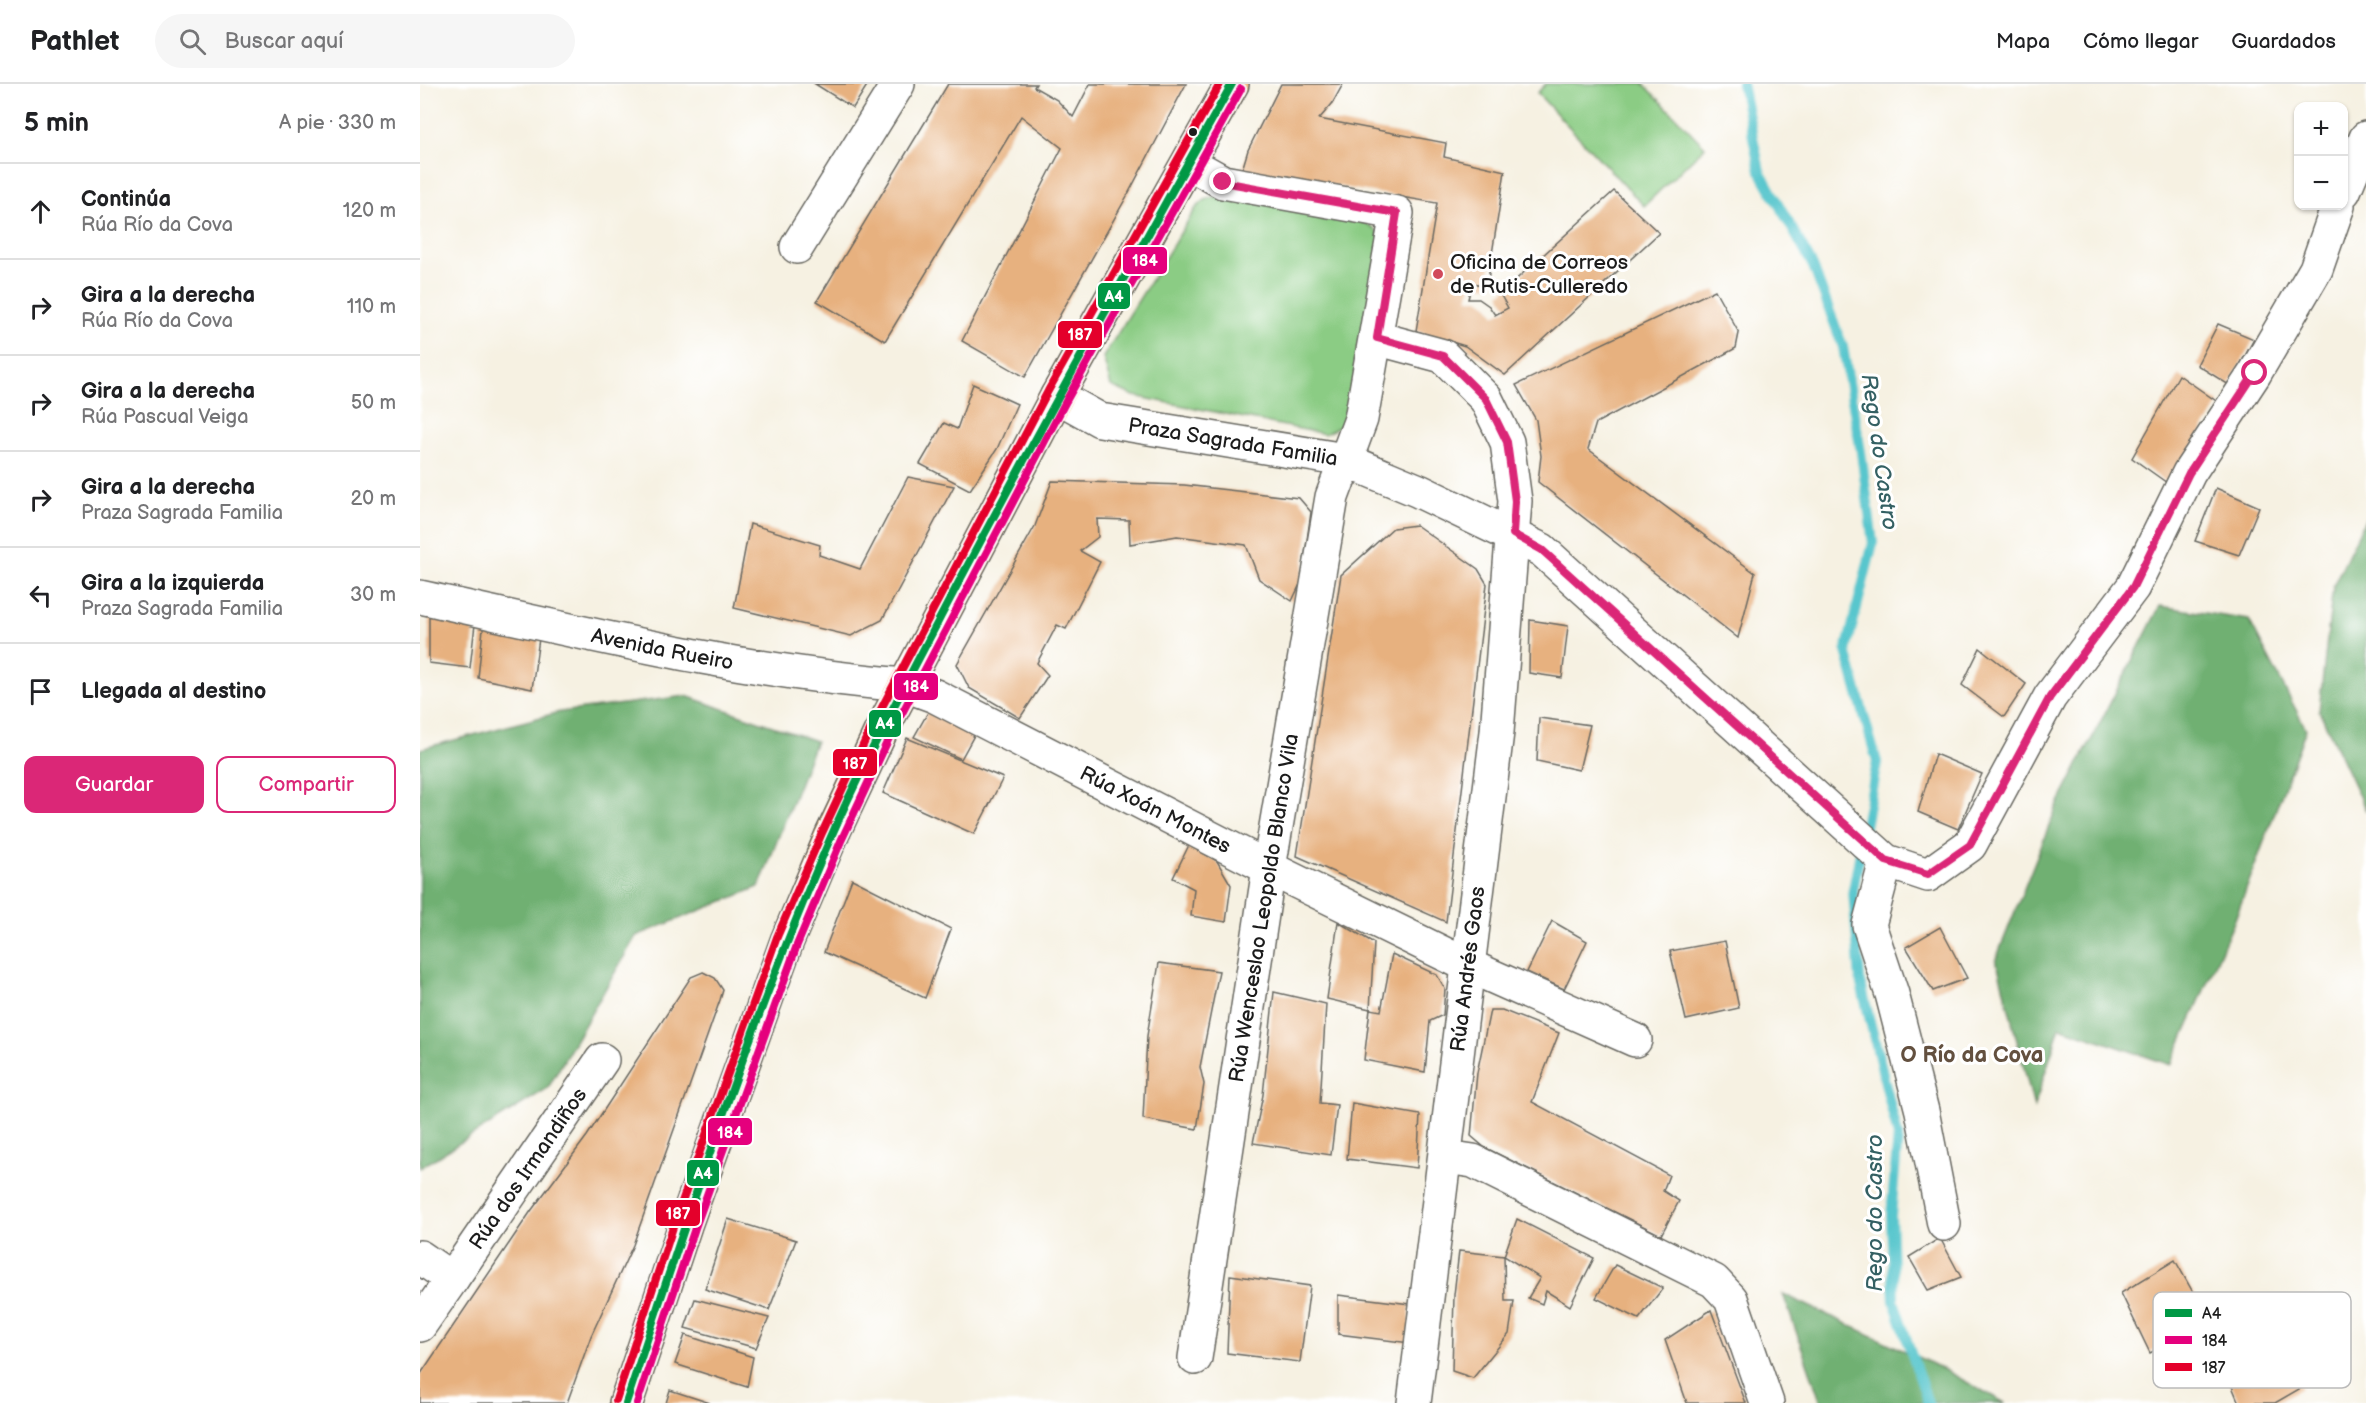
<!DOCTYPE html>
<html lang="es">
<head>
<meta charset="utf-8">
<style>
  body { margin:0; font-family:"Balsamiq Sans",sans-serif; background:#f6f6f6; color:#202124 }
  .controls { position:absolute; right:18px; top:18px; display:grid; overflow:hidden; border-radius:12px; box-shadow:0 2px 4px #0004 }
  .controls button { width:54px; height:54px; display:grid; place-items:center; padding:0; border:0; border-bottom:2px solid #e0e0e0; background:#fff; color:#202124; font:30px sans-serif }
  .stop { position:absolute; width:18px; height:18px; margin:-14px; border:4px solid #db2777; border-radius:50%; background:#fff }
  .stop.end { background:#db2777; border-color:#fff; box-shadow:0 2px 6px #0008 }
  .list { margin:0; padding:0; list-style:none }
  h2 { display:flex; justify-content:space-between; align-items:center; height:78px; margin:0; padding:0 24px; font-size:26px }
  h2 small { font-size:20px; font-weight:400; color:#757577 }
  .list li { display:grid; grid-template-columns:39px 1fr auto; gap:18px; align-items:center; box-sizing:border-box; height:96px; padding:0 24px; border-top:2px solid #e0e0e0 }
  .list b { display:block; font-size:22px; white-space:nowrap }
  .list p { margin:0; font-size:20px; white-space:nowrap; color:#757577 }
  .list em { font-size:20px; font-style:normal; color:#757577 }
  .actions { display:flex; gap:12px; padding:18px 24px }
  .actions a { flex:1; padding:14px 0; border:2px solid #db2777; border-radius:12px; text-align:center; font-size:21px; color:#db2777 }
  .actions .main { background:#db2777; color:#fff }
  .icon { flex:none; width:33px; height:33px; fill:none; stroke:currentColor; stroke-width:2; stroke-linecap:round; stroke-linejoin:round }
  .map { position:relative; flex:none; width:1946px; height:1319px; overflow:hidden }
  header { display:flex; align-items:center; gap:36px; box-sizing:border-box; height:84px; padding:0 30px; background:#fff; border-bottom:2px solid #e0e0e0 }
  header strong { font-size:28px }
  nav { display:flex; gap:33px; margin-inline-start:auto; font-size:21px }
  .search { width:420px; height:54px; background:#f6f6f6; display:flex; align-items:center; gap:15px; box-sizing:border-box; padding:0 21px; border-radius:33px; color:#757577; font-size:22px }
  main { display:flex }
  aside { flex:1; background:#fff }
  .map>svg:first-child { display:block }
</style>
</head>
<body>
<header>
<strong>Pathlet</strong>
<div class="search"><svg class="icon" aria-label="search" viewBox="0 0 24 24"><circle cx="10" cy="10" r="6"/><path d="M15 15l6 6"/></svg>Buscar aquí</div>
<nav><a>Mapa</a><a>Cómo llegar</a><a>Guardados</a></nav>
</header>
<main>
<aside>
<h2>5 min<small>A pie · 330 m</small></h2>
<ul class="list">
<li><svg class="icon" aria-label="ahead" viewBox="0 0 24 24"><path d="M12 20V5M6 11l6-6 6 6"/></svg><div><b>Continúa</b><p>Rúa Río da Cova</p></div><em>120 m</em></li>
<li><svg class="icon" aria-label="right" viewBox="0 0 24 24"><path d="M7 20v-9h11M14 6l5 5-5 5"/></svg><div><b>Gira a la derecha</b><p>Rúa Río da Cova</p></div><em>110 m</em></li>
<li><svg class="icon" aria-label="right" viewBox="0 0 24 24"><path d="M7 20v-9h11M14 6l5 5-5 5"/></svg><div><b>Gira a la derecha</b><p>Rúa Pascual Veiga</p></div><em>50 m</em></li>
<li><svg class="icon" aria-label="right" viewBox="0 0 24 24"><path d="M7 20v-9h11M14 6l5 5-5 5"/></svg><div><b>Gira a la derecha</b><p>Praza Sagrada Familia</p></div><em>20 m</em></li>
<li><svg class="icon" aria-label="left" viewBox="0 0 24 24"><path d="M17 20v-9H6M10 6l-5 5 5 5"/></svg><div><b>Gira a la izquierda</b><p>Praza Sagrada Familia</p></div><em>30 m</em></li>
<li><svg class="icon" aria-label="arrive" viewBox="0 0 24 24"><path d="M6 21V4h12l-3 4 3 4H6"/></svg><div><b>Llegada al destino</b></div></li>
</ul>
<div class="actions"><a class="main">Guardar</a><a>Compartir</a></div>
</aside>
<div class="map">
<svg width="1946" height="1319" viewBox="0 0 1946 1319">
  <rect width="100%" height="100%" fill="#fff"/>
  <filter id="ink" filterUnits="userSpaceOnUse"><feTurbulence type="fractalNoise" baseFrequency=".0167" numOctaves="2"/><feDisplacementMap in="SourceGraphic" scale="12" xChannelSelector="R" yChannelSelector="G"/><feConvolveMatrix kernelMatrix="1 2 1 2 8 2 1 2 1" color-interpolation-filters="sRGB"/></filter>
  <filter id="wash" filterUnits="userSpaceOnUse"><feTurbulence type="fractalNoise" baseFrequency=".008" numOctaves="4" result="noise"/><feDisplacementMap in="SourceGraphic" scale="24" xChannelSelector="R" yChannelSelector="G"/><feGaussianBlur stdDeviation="1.35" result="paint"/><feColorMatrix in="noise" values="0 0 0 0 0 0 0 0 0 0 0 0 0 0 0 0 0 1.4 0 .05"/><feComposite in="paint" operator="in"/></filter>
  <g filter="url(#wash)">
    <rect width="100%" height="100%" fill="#f6f1e2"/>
    <!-- green -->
    <g fill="#8bcc84" stroke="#547450" stroke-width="1.5">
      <polygon points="1126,0 1224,0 1285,63 1224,122 1117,9"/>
      <polygon points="800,111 940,136 954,144 962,154 932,326 921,342 905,350 714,312 691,302 683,273 776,124 785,116"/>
    </g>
    <!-- forest -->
    <g fill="#70b072" stroke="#466647" stroke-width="1.5">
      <polygon points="1946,434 1946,727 1899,626 1913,502"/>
      <polygon points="1740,522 1829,536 1886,645 1814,838 1751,981 1640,943 1614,1023 1576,875 1637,722"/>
      <polygon points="266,612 396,657 339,803 216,852 128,1004 0,1084 0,665 140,628"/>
      <polygon points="1363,1210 1519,1283 1585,1319 1401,1319"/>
    </g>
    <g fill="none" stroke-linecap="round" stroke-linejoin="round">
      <!-- stream -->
      <polyline stroke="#59c6cd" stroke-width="10" points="1322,0 1340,87 1393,182 1423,263 1441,368 1453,459 1426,567 1457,678 1433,806 1440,896 1478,1052 1471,1132 1474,1217 1508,1319"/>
    </g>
    <g id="blocks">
      <!-- building -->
      <g fill="#e7b17f">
        <polygon points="395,0 448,0 433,24"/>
        <polygon points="528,0 616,0 614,3 637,16 653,33 670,0 766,0 707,112 605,293 542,257 642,64 601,32 465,257 397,217"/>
        <polygon points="861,0 923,0 912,20 899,35 1026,59 1024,73 1085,87 1067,202 1052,199 1048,215 1059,215 1069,222 1075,231 1088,224 1080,210 1194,107 1239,149 1085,291 1045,262 996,247 1017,119 822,86 828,66"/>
        <polygon points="1295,206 1319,249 1316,264 1176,339 1168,365 1335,489 1318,554 1118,398 1121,372 1116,336 1096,301"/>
        <polygon points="1798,240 1834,255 1809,301 1777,281"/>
        <polygon points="1759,291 1799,319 1750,401 1712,374"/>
        <polygon points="553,300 597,320 577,365 550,406 500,380 524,339 537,345"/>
        <polygon points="488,393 534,402 462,536 431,552 314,524 330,440 400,461 399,471 440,485"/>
        <polygon points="632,397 764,401 879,414 891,428 881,498 872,517 839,495 826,461 757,452 710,460 709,436 677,435 678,453 660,467 680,478 646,545 637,541 617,579 628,591 600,634 549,604 537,580 615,442"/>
        <polygon points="1796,404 1839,423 1819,471 1775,457"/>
        <polygon points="996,441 1058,485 1067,500 1026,838 877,772 921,491 973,444"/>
        <polygon points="9,532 55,540 50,584 9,579"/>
        <polygon points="64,535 120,547 112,605 58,594"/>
        <polygon points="1110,536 1148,542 1142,594 1109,589"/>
        <polygon points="1560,564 1606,600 1584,633 1542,601"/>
        <polygon points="511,623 558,644 541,675 494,653"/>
        <polygon points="1119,634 1170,641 1159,686 1117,677"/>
        <polygon points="487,654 583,694 554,750 463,709"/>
        <polygon points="1515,670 1562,690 1538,745 1498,728"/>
        <polygon points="769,761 797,777 811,801 806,838 771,832 774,805 753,794"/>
        <polygon points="432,795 531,845 505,914 404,868"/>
        <polygon points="1132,837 1167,857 1144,905 1107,888"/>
        <polygon points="918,838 954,859 950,925 907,915"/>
        <polygon points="1520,843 1547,894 1513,907 1486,863"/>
        <polygon points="1305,857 1319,924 1266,936 1250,867"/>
        <polygon points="972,870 1017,891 1025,905 1023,931 1010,937 1005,988 944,976 950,925 961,927"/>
        <polygon points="739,879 799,887 780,983 784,1000 777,1045 723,1035 727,952"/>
        <polygon points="283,888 295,894 303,906 300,916 213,1161 171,1252 147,1319 0,1319 0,1291 111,1127 167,1052 271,893"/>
        <polygon points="854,908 906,920 900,1019 917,1021 911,1071 833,1059 843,1011"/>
        <polygon points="1070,926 1082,926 1139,949 1112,1018 1249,1091 1243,1107 1259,1117 1241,1151 1064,1063 1051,1052 1057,989"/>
        <polygon points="932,1019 1000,1031 997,1084 927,1075"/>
        <polygon points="308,1135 376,1156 349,1226 285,1205"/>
        <polygon points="1097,1135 1174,1174 1150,1222 1126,1207 1122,1220 1108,1214 1120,1194 1084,1172"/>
        <polygon points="1520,1154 1541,1193 1508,1206 1489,1173"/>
        <polygon points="1039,1167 1084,1172 1085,1217 1094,1217 1089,1250 1053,1294 1032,1287 1034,1211"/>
        <polygon points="1755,1176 1790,1239 1730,1269 1701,1209"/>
        <polygon points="1195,1181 1243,1204 1219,1235 1176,1214"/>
        <polygon points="810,1191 890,1202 880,1278 807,1269"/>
        <polygon points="918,1211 990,1220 990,1259 918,1250"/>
        <polygon points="275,1215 349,1234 336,1264 265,1244"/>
        <polygon points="1291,1226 1326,1319 1267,1319 1245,1256"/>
        <polygon points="1854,1242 1881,1304 1855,1319 1819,1319 1799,1271"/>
        <polygon points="265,1251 333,1273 327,1303 255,1280"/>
        <polygon points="250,1306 290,1319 246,1319"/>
      </g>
    </g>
  </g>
  <g filter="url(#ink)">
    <use href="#blocks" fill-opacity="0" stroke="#686761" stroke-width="1.5"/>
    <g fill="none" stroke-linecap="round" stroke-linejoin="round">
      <!-- minor casing -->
      <g stroke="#686761" stroke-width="36">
        <g id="minor">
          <polyline points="769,79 803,98 977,129 941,335 912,413 849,784 775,1274"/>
          <polyline points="1924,107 1946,54"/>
          <polyline points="377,163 478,0"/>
          <polyline points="956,254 1023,272 1066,315 1087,358 1095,417 1077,648 994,1319"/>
          <path id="s1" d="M637,312L680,336L925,376L999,407L1122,466L1466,777L1508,791L1550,761L1630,613L1713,503L1769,389L1835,289L1896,185L1918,122"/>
          <path id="s2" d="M485,601L515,612L849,784L1049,882L1215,956"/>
          <polyline points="1466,777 1449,841 1472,910 1502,1027 1524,1140"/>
          <polyline points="1026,1073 1053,1077 1294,1197 1311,1215 1347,1319"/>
          <polyline points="0,1173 32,1195 0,1241"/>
          <path id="s3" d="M32,1195L182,976"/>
        </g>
      </g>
      <!-- tertiary casing -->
      <g stroke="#686761" stroke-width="36">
        <g id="tertiary">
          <path id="s4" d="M0,513C161,548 321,588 485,601"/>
        </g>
      </g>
      <!-- trunk casing -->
      <g stroke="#686761" stroke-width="36">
        <polyline id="trunk" points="206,1319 265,1141 367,857 411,753 460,649 637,312 812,0"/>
      </g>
      <!-- minor -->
      <use href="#minor" stroke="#fff" stroke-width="33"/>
      <!-- tertiary -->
      <use href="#tertiary" stroke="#fff" stroke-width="33"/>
      <!-- trunk -->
      <use href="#trunk" stroke="#f6be87" stroke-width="33"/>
      <!-- bus-1 casing -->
      <g stroke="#fff" stroke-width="12">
        <path id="bus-1" d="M206,1319C269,1130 330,938 410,755C449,666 496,580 541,494C629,328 720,164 812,0"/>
      </g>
      <!-- bus-2 casing -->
      <g stroke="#fff" stroke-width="12">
        <polyline id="bus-2" points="217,1319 275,1144 377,861 421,757 469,654 646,317 821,5"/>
      </g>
      <!-- bus-3 casing -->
      <g stroke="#fff" stroke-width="12">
        <polyline id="bus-3" points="196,1316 255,1137 357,853 402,749 451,644 628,307 800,0"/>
      </g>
      <!-- bus-1 -->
      <use href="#bus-1" stroke="#009845" stroke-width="8"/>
      <!-- bus-2 -->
      <use href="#bus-2" stroke="#e5007d" stroke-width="8"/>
      <!-- bus-3 -->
      <use href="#bus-3" stroke="#e4002b" stroke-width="8"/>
    </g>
  </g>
  <g fill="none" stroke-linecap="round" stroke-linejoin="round" filter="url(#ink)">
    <!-- route -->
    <polyline stroke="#db2777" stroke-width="8" points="803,98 977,129 957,254 1023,272 1066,315 1087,358 1095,417 1093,450 1122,466 1466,777 1508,790 1550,761 1630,613 1713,503 1769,389 1835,289"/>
  </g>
  <!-- markers -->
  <circle fill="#1c1c1c" stroke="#fff" stroke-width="2" cx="773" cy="48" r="5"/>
  <circle fill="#d1495b" stroke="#fff" stroke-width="2" cx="1018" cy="190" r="6"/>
  <g text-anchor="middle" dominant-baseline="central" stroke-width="6" stroke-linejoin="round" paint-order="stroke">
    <!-- poi labels -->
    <g font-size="21" fill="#1c1c1c" stroke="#fff" text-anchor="start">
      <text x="1030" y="178">Oficina de Correos<tspan x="1030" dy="24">de Rutis-Culleredo</tspan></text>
    </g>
    <!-- street labels -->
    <g font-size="21" fill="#1c1c1c" stroke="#fff">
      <text stroke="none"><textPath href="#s1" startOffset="184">Praza Sagrada Familia</textPath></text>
      <text stroke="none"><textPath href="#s4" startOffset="248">Avenida Rueiro</textPath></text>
      <text stroke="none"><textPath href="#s2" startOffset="280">Rúa Xoán Montes</textPath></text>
      <text transform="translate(844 824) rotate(-81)">Rúa Wenceslao Leopoldo Blanco Vila</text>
      <text transform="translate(1048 885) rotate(-83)">Rúa Andrés Gaos</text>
      <text stroke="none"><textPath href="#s3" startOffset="134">Rúa dos Irmandiños</textPath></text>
    </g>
    <!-- water labels -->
    <g font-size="22" font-style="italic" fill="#346063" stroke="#fff">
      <text transform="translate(1459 368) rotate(82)">Rego do Castro</text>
      <text transform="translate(1455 1129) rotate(-90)">Rego do Castro</text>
    </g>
    <!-- neighbourhood labels -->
    <g font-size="22" font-weight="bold" fill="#63503f" stroke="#fff">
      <text x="1552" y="971">O Río da Cova</text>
    </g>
  </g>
  <!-- legend -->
  <rect x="1733" y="1208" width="198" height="96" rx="9" fill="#fff" stroke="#bbb" stroke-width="1.5"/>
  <rect x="1745" y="1225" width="27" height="8" fill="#009845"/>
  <rect x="1745" y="1252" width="27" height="8" fill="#e5007d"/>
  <rect x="1745" y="1279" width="27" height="8" fill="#e4002b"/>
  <g font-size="16" fill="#1c1c1c">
    <text x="1782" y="1235">A4</text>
    <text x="1782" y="1262">184</text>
    <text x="1782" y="1289">187</text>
  </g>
  <g stroke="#fff" stroke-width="2">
    <rect x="702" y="162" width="46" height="29" rx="6" fill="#e5007d"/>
    <rect x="677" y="198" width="34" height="28" rx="6" fill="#009845"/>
    <rect x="637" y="236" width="46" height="29" rx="6" fill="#e4002b"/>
    <rect x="473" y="588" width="46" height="29" rx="6" fill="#e5007d"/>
    <rect x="448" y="625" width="34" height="29" rx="6" fill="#009845"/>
    <rect x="412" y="664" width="46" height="29" rx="6" fill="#e4002b"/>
    <rect x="287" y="1033" width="46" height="29" rx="6" fill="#e5007d"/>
    <rect x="266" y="1075" width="34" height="28" rx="6" fill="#009845"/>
    <rect x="235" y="1115" width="46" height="28" rx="6" fill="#e4002b"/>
  </g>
  <g font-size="16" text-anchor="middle" font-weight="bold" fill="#fff">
    <text x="725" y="182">184</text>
    <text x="694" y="218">A4</text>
    <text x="660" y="256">187</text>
    <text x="496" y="608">184</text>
    <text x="465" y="645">A4</text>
    <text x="435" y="685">187</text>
    <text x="310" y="1054">184</text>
    <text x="283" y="1095">A4</text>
    <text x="258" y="1135">187</text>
  </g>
</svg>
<div class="controls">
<button>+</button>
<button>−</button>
</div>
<div class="stop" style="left:1835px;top:289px"></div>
<div class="stop end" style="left:803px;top:98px"></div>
</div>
</main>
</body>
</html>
